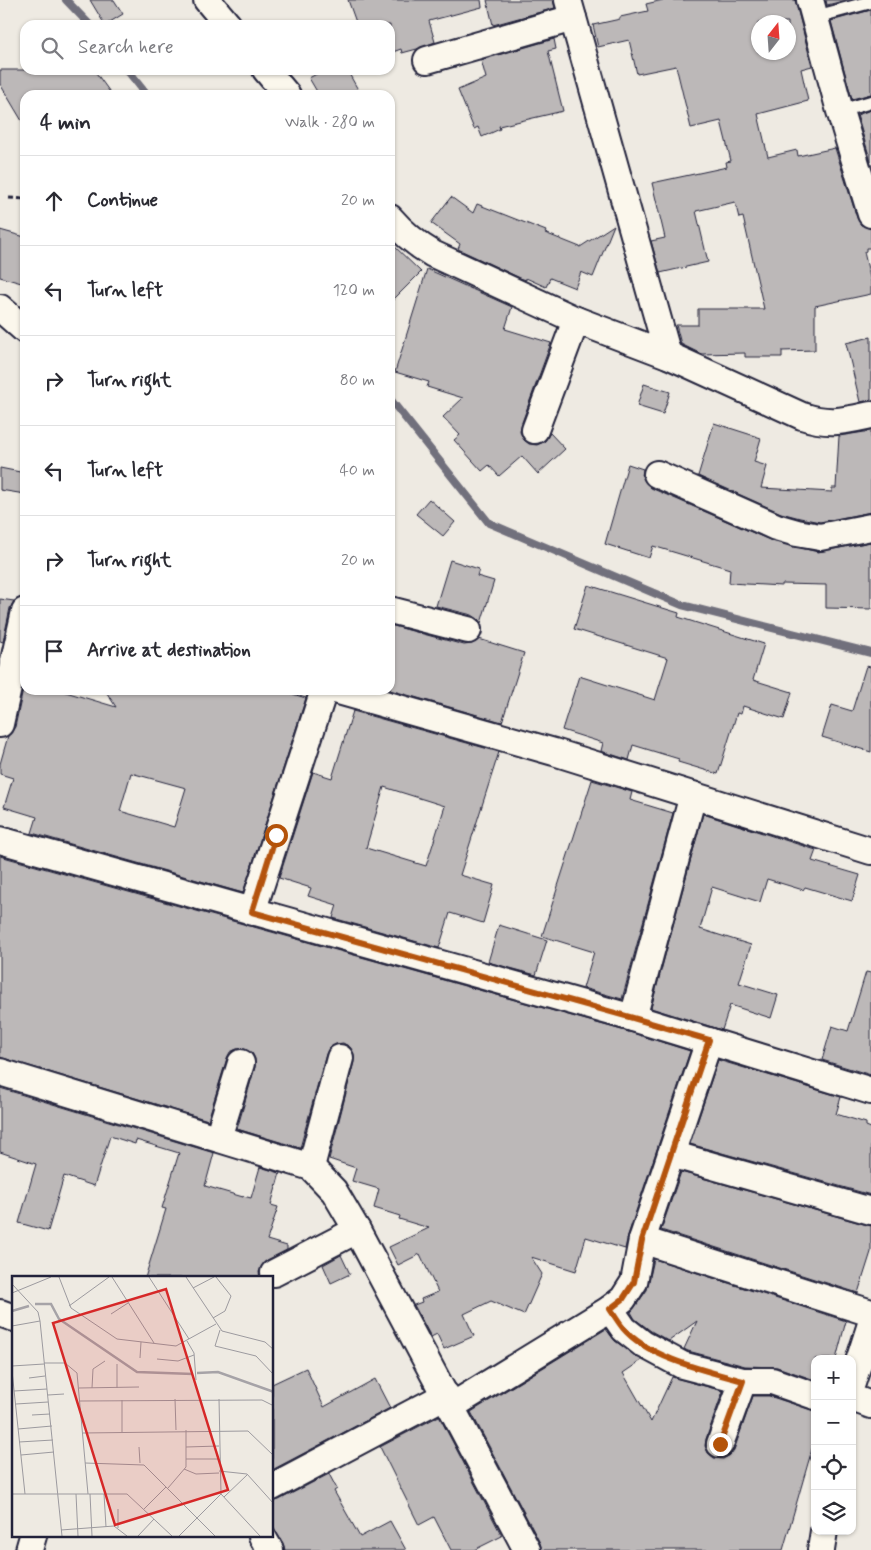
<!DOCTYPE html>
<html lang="en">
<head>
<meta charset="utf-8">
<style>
  body { margin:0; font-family:Mynerve,sans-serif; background:#f2f2f3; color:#2b2b33 }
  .controls { position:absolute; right:15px; bottom:15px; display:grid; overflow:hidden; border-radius:10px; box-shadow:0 1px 4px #0004 }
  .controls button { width:45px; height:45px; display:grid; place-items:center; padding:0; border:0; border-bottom:1px solid #e1e1e2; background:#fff; color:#2b2b33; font:25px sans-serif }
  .compass { position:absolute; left:751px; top:15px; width:45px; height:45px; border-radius:50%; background:#fff; box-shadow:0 1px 4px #0004; rotate:17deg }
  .stop { position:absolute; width:15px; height:15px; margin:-11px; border:4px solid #b45309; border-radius:50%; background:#fff }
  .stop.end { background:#b45309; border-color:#fff; box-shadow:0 1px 5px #0008 }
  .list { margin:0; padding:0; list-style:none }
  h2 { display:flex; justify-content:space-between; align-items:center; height:65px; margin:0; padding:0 20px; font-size:21px }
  h2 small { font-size:16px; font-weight:400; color:#7c7c81 }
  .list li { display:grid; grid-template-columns:32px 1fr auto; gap:15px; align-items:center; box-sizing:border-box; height:90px; padding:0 20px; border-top:1px solid #e1e1e2 }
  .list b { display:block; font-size:19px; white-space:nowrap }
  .list em { font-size:16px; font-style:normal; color:#7c7c81 }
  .icon { flex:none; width:28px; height:28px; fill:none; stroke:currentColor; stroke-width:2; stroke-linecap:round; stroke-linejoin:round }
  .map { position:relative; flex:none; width:871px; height:1550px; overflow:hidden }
  .search { position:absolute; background:#fff; box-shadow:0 1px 4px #0004; left:20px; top:20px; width:375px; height:55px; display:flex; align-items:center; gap:12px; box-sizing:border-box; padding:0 18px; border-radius:15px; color:#7c7c81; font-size:19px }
  .panel { position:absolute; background:#fff; box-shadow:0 1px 4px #0004; left:20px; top:90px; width:375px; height:605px; border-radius:15px }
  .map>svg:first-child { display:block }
</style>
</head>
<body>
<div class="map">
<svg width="871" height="1550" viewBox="0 0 871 1550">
  <rect width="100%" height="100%" fill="#eeeae2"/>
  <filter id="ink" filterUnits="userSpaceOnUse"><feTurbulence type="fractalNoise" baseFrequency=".02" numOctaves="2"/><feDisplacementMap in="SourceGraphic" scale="10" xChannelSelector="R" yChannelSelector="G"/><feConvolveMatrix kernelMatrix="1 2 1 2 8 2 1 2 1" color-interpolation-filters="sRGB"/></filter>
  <g filter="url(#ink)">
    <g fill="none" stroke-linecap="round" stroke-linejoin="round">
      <!-- stream -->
      <g stroke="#716f7c" stroke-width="8">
        <polyline points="66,0 90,25"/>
        <polyline points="127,70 147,95"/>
        <polyline points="390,399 489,523 682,605 871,653"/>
      </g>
    </g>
    <!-- building -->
    <g fill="#bcb8b8" stroke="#22223b" fill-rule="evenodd">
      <polygon points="90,0 114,0 123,14 105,25"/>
      <polygon points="348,0 481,0 482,7 429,21 435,42 417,49 402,53 401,49 390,53 390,25 357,25"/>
      <polygon points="487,0 553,0 555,8 493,25"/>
      <path d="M663,0H795L812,66L801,69L808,101L758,114L768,157L797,150L798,156L835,148L857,218L861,225L871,229V248H866V251L864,252L871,282V294L815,306V350L782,351V357H745V353L701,354L681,344L676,325H698V309H764L743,217L739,218L735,202L696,211L708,262L660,273L651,241L665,238L652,183L727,167L726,162L731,161L721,121L691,128L676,66L637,74L629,40L598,47L593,25L620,19V17L648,11L646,4ZM758,22H788V52H758Z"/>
      <polygon points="826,0 847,0 827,5"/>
      <polygon points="871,10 871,94 852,99 831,21"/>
      <polygon points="554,39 556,49 548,51 563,111 499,126 500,129 482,137 478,127 474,129 458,90 486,78 481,60"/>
      <polygon points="0,70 94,70 112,95 25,95 25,126 0,84"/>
      <polygon points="324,70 347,70 361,95 319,95 309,78"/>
      <polygon points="871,110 871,162 857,115"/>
      <polygon points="451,197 473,213 477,204 546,231 545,233 580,247 614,225 593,277 581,272 575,288 550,278 546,287 526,278 526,280 520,278 458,249 460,244 431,223"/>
      <polygon points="0,230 25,237 25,284 0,277"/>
      <polygon points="390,242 421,272 390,303"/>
      <polygon points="427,269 512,307 505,329 551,343 521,425 520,432 524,440 529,444 537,445 545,441 550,433 565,449 538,474 522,456 499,476 489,465 482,471 454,440 460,435 443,417 463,398 427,387 429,382 395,372"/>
      <polygon points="871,337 871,400 860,402 846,343"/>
      <polygon points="644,384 670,392 663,414 637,406"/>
      <polygon points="714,423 761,438 754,462 767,466 761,488 832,492 832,488 836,488 839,436 871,431 871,512 820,522 800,518 781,513 698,476"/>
      <polygon points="628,464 643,469 642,476 645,482 651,488 772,541 818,552 871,542 871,609 826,608 826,585 782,584 782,586 729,583 730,569 653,546 649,558 605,544"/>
      <polygon points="0,468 25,473 25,494 0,490"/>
      <polygon points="429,499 455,522 443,536 416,514"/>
      <polygon points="450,560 479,569 477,576 494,581 481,623 478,619 472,615 436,606"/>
      <polygon points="588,585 679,613 678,617 764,644 753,680 792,692 784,719 743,706 741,714 737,713 718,774 678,762 679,759 633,745 629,760 601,751 603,743 562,730 579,676 655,700 668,658 574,629"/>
      <polygon points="0,599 14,601 10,608 3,642 0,641"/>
      <polygon points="390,625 464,645 472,644 479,639 524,653 502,722 390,690"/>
      <polygon points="866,666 871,667 871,752 822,737 832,705 852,711"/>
      <path d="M23,690H59L116,707L105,690H279L306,698L243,893L32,833L37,817L4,807L13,778L0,774V764L8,736L15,727ZM131,773L186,788L174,827L120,811Z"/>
      <path d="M353,711L499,752L460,875L494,885L483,923L450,913L439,948L333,918L337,905L308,896L311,888L279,878L313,772L332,778ZM384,787L445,806L426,866L366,848Z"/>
      <polygon points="592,780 632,792 630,800 673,813 622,999 583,988 594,952 542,936"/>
      <polygon points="703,814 816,850 812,861 860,875 852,901 805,887 803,890 767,879 760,902 712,887 700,929 751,945 739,983 778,995 771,1018 730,1005 722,1030 651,1008"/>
      <polygon points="0,856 629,1032 690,1051 628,1235 625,1249 586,1237 576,1271 531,1257 542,1274 524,1315 491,1301 464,1314 474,1336 444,1349 437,1334 431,1337 414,1305 422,1302 421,1299 438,1292 420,1254 398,1265 389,1247 429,1228 399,1219 400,1216 374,1208 379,1189 352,1181 356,1168 329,1159 354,1062 354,1054 350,1047 343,1043 336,1044 329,1048 326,1054 300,1148 237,1129 255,1067 255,1059 252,1053 245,1049 237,1049 230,1052 227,1058 208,1120 0,1057"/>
      <polygon points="499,925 547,940 536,975 488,962"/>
      <polygon points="866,972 871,973 871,1075 822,1060 832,1026 848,1031"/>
      <polygon points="718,1060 841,1097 836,1114 866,1123 866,1126 871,1128 871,1195 690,1144"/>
      <polygon points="0,1088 214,1153 205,1186 243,1197 243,1196 251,1198 260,1167 280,1173 271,1205 278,1207 267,1240 287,1246 287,1250 267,1260 262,1265 259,1272 260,1278 145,1278 166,1209 162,1208 179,1153 136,1140 135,1144 110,1136 94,1186 64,1176 48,1231 19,1223 36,1164 0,1152"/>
      <polygon points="681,1172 871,1226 871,1252 858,1293 661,1230"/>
      <polygon points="341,1255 350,1274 331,1283 323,1265"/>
      <polygon points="654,1259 846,1321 836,1359 815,1359 815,1380 777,1367 745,1366 688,1351 684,1349 697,1321 669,1341 651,1331 635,1319 631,1312 647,1290"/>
      <polygon points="606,1329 615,1341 642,1360 623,1373 651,1422 672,1377 723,1391 706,1439 705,1446 708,1453 714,1458 723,1459 730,1455 734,1450 753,1396 769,1396 815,1411 815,1439 783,1550 542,1550 540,1543 471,1412"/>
      <polygon points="306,1368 324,1407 375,1379 390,1408 272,1470 272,1384"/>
      <polygon points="439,1416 502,1536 474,1550 451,1550 434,1517 419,1525 380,1447"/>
      <polygon points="329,1474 337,1489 334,1491 360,1537 390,1521 406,1550 285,1550 283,1543 272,1526 272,1502 279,1500"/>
    </g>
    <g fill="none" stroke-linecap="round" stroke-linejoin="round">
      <!-- service casing -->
      <g stroke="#22223b" stroke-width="16">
        <g id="service">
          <polyline points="815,17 871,2"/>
          <polyline points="840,111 871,102"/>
        </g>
      </g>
      <!-- minor casing -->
      <g stroke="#22223b" stroke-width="30">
        <g id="minor">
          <polyline points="207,0 228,25"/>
          <polyline points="568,0 668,355"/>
          <polyline points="810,0 840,111 871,214"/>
          <polyline points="427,60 573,18"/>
          <polyline points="266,70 287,95"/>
          <path d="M390,218C403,233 416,244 433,254L576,320L668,355L802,416C830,425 843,421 871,415"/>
          <polyline points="0,308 25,330"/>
          <polyline points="535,430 576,320"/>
          <polyline points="657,474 776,527 797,533 820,537 871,527"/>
          <polyline points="390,610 468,630"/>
          <polyline points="335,690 554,752 871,851"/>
          <polyline points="0,724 25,611"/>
          <polyline points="0,840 633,1018 871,1091"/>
          <polyline points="252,912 324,690"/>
          <polyline points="633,1018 693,795"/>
          <polyline points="0,1072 311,1167 334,1191 357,1230 527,1550"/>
          <polyline points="218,1138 241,1063"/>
          <polyline points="671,1154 871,1211"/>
          <polyline points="311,1167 340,1058"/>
          <polyline points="642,1240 871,1313"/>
          <polyline points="274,1273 357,1230"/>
          <polyline points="610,1309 624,1329 643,1344 682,1365 743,1381 772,1381 815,1396"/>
          <polyline points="0,1313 14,1318"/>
          <polyline points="852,1383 871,1324"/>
          <polyline points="852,1398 871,1405"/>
          <polyline points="452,1406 610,1309 623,1299 634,1282 642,1240 709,1041"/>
          <polyline points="720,1444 743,1381"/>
          <polyline points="272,1487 446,1395"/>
          <polyline points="262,1536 270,1550"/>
          <polyline points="29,1550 33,1536"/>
          <polyline points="821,1550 824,1531"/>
        </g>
      </g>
      <!-- path -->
      <polyline stroke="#22223b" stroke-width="3" stroke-dasharray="5 4" stroke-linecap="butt" points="9,198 25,199"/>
      <!-- service -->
      <use href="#service" stroke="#fbf7ec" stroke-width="12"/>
      <!-- minor -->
      <use href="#minor" stroke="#fbf7ec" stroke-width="26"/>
    </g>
  </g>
  <g fill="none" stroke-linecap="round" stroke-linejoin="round" filter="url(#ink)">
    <!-- route -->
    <path stroke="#b45309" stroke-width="6" d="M276,835L252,912L633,1018L709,1040L642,1240L634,1282L623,1299L610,1309C614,1315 618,1322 623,1328C648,1358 707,1371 743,1381L720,1444"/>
  </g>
  <!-- overview -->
  <g transform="translate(12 1276)">
    <rect width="261" height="261" fill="#eeeae2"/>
    <path fill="none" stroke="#a6a3a7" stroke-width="2.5" d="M23,28H39L47,43L125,96L181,98M0,35L17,30M185,97L206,96L262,116"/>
    <path fill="none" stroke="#9c9a9f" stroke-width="1" d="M47,1L59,32L105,63L164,70L204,48M100,1L142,67M137,1L177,63M174,1L210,55L253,66L262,74M0,8L26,36L28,45L50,260M181,12L202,1M0,17L39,1M57,30L97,1M99,38L116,27M201,42L213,35L219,20L204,1M0,50L28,45M208,54L203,70L244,80L262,99M175,65L182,77L184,104M128,82L129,66M145,83L166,85L182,79M32,87H53L65,97L76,218M105,88V112M0,90L32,88M0,95L13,218M17,102L33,100M67,112L127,111M80,112L81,93L93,85M2,115L35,113M36,119L52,118M163,123L164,154M207,123L209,218L248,260M68,125L250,124L262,130M4,128L36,126M20,139L38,138M6,153L40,150M110,156V124M71,157L236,155L262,180M7,166L41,164M127,171L128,187M174,171L207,170M9,179L42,176M174,183H207M73,187L132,189L203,260M172,193L184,198L207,197M207,195L235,198L262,228M156,212L174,191V154M0,218H115L160,260M64,218L66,260M78,218L80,260M92,218L94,251M212,221L235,199M106,233V252M132,233L154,211M49,254L102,250L115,260M126,260L142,243M167,260L209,218"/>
    <path fill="#d62828" fill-opacity="0.15" stroke="#d62828" stroke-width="2.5" d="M154,13L216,214L103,249L41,47Z"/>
    <rect width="261" height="261" fill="none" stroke="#22223b" stroke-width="2.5"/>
  </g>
</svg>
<div class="controls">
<button>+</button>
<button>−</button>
<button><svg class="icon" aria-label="locate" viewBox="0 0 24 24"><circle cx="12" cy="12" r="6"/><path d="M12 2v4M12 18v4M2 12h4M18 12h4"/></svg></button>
<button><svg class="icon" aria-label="layers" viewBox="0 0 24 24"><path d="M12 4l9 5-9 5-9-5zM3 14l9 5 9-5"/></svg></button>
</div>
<svg class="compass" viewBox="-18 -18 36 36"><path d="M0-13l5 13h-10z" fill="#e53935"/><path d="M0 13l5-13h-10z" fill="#7c7c81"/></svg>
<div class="stop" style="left:276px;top:835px"></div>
<div class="stop end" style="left:720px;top:1444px"></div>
<div class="search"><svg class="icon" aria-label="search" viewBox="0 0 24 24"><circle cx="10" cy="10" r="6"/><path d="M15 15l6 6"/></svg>Search here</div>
<section class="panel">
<h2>4 min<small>Walk · 280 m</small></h2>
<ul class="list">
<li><svg class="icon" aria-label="ahead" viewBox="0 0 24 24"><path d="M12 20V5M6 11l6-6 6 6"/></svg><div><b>Continue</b></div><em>20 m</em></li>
<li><svg class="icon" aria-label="left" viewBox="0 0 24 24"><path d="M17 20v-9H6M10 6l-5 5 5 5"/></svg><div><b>Turn left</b></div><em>120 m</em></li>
<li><svg class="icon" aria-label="right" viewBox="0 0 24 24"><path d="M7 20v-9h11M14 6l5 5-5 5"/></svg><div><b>Turn right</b></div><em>80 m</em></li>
<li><svg class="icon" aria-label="left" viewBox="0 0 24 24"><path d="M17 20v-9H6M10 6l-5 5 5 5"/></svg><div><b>Turn left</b></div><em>40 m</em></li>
<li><svg class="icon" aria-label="right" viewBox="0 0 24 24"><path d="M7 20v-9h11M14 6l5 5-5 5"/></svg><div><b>Turn right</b></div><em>20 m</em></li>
<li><svg class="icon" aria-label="arrive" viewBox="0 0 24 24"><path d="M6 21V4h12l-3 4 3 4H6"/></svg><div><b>Arrive at destination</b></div></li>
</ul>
</section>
</div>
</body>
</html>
